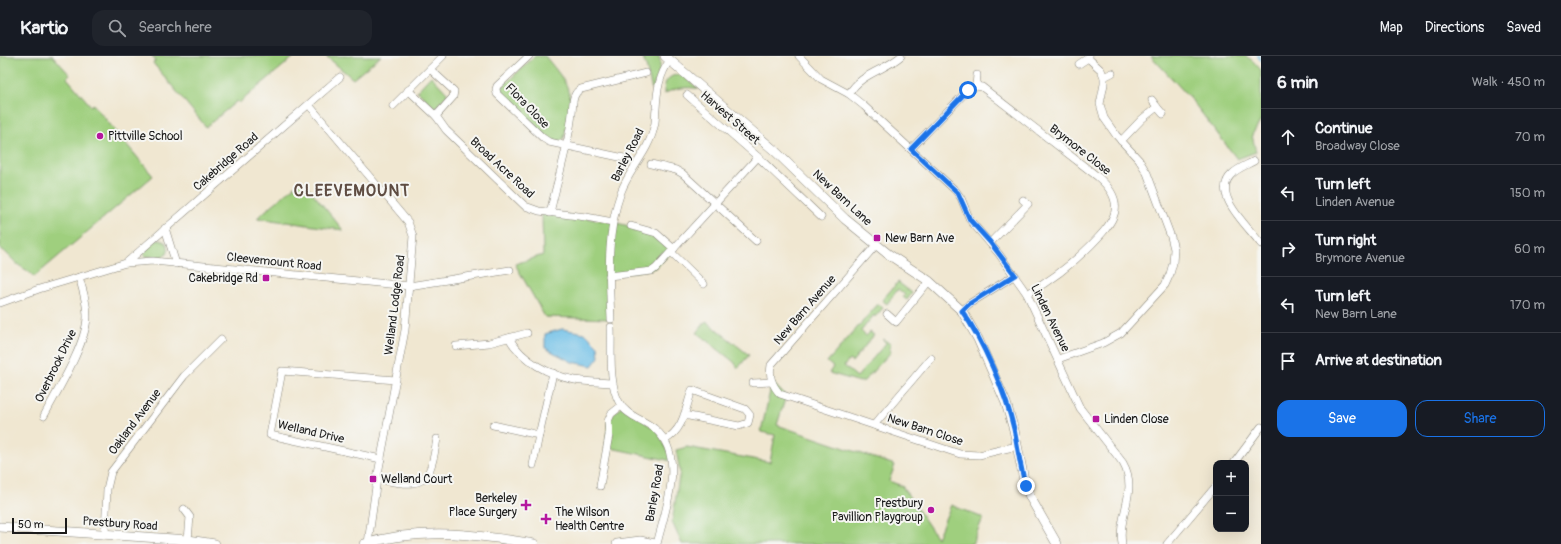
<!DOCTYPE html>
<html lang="en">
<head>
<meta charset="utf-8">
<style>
  body { margin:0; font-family:Pangolin,sans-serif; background:#20242c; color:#f1f3f6 }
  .controls { position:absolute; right:12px; bottom:12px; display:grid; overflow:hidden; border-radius:8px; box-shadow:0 4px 16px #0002 }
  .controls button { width:36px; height:36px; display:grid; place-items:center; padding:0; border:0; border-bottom:1px solid #363941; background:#171b24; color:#f1f3f6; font:20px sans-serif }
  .scale { position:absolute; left:12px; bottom:10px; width:55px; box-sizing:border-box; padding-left:4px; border:2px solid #1c1c1c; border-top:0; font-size:11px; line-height:14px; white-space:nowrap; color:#1c1c1c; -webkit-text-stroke:3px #f6f6f2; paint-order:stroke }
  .stop { position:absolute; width:12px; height:12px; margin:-9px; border:3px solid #1a73e8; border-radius:50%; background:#fff }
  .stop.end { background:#1a73e8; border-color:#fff; box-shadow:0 1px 4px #0008 }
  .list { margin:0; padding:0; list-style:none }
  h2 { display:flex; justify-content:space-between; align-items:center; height:52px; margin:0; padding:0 16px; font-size:17px }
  h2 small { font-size:13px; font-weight:400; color:#9ea1a6 }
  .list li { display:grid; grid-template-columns:26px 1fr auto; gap:12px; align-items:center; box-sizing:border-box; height:56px; padding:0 16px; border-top:1px solid #363941 }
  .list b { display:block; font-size:15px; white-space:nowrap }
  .list p { margin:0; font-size:13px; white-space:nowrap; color:#9ea1a6 }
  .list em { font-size:13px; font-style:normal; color:#9ea1a6 }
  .actions { display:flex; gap:8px; padding:12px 16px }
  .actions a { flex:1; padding:9px 0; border:1px solid #1a73e8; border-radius:12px; text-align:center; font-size:14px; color:#1a73e8 }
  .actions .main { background:#1a73e8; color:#fff }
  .icon { flex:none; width:22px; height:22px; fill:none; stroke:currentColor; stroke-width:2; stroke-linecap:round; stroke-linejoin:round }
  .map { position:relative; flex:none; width:1261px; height:488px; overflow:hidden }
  header { display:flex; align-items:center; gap:24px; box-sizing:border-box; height:56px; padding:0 20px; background:#171b24; border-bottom:1px solid #363941 }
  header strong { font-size:19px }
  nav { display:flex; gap:22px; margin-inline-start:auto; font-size:14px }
  .search { width:280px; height:36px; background:#20242c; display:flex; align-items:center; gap:10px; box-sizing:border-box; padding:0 14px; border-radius:12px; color:#9ea1a6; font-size:15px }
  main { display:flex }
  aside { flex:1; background:#171b24 }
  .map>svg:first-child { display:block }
</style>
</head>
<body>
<header>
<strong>Kartio</strong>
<div class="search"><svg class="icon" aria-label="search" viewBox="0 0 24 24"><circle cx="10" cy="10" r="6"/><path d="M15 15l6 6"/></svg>Search here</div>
<nav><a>Map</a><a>Directions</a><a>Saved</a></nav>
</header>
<main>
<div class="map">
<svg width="1261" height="488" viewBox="0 0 1261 488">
  <rect width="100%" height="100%" fill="#f6f6f2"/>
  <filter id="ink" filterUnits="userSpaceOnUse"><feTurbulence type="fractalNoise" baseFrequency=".025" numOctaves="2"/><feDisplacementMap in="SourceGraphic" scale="8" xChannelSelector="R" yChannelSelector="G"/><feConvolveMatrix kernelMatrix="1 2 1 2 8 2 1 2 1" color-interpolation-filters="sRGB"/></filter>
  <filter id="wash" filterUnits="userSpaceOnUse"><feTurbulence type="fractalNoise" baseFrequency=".012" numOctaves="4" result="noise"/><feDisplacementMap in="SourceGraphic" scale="16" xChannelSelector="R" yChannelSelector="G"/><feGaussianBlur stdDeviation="0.9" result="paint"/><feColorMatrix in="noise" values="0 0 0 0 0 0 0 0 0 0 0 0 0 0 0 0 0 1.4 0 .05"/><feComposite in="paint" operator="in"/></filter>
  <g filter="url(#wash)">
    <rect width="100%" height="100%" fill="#f0e7d1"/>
    <!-- green -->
    <g fill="#9fcf7e" stroke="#5e764d">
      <path d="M0,0H53L70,19L67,22L91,50L93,48L153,120L34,221C27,213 23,213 16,207C11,202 6,196 0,192Z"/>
      <polygon points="152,0 295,0 239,47 237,45 206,71 153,7 156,5"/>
      <polygon points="326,0 381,0 353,23"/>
      <path d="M535,0H545C553,10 563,21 568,33C574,47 567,68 564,82L559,86L549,83L503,37L501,33L503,30Z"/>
      <path d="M642,0H659C663,11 656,23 652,34L646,10Z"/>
      <polygon points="1151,0 1245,0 1252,4 1261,14 1261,64 1252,79 1256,96 1237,103 1190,42"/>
      <path d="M676,19L683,20L699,33C687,30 674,32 664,38C664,28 666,21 676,19Z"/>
      <polygon points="431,20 447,37 447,39 435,52 417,35"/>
      <polygon points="302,124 343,174 257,162"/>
      <polygon points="542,156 613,166 649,175 674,193 656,212 609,220 611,263 545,261 515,208 543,199"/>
      <path d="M157,184C166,184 171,190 167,198L161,201L144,200V195Z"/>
      <polygon points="898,226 912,237 907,244 903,241 905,239 898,233 887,248 882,244"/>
      <polygon points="878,248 883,252 875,261 874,259 861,275 866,280 870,276 874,279 852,306 849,304 844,310 857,321 886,287 883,284 884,283 891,289 889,291 891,296 864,325 860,326 829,317 833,311 827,306"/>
      <polygon points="706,265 749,299 738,312 734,306 697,277"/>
      <polygon points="772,326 786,340 777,369 895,409 889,425 902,430 937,482 951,449 983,462 972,488 682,488 672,466 680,415 676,394 687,391 770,406 775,379 761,376"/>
      <polygon points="621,350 658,375 672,405 606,391 608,365"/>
    </g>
    <!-- water -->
    <polygon fill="#6bbee7" stroke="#446d82" points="562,273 585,277 598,290 599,301 592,310 572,306 545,292 545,278"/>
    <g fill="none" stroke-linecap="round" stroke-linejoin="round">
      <!-- stream -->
      <polyline stroke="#6bbee7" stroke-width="2" points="1258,0 1261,4"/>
    </g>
  </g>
  <g filter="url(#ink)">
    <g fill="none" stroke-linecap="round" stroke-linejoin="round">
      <!-- minor casing -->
      <g stroke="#868276" stroke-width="8">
        <g id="minor">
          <polyline points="529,0 497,30 496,33 497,38 543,82 549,86 624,102"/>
          <path d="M799,0L821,23L849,38L864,50L956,135L961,142L970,164L999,198L1027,238L1080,352L1123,407C1139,435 1117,460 1122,488"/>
          <polyline points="1079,8 1088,2"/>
          <polyline points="430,13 454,35 453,41 436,60"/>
          <polyline points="1104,21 1112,17"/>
          <path d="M976,30L982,31L1098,121C1129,148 1114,166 1090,190C1070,210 1052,224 1027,238"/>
          <polyline points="976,30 977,19"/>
          <polyline points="408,34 436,60 446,74 525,150 539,155 586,161 613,166"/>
          <path d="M849,38C861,17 884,15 901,0"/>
          <polyline points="1152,44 1157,51"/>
          <polyline points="309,49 408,166 413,180 405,274 377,423 368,487"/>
          <polyline points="393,50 443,0"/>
          <polyline points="1121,85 1142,63 1157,51 1163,58"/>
          <polyline points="911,93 964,38 970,32 976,30"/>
          <polyline points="758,101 821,161"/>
          <path d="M1254,105C1247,109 1238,112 1232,118C1210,138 1249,171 1261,188"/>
          <polyline points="651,108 676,114 683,118 756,185"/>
          <path d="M550,157C557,125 569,89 572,57C573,48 572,37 581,33L646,17"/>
          <polyline points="631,170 656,177 674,193"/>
          <polyline points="165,172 176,208"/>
          <polyline points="990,187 1028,148 1023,144"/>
          <path d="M876,189L771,309C769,321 772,329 780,338L960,398L979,399L1017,390"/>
          <polyline points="671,196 704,228"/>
          <polyline points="126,207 340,21"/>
          <polyline points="609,220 652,215 656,212 758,101 687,39"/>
          <polyline points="0,247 39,233 126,207 153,205 409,230 510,214"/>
          <polyline points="962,255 969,248 1015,219"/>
          <polyline points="887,258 896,266 929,225"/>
          <path d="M611,263C609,220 606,177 621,136C629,114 649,95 654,71C656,66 655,59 656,53C657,35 659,19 670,4"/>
          <path d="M611,271C612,293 608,326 619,346C626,360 643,363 655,373C687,400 665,454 657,488"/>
          <path d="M509,282C522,305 549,319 575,324C587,326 600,326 612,327"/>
          <polyline points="456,290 489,287 527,277"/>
          <polyline points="1058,303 1103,287 1121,277 1165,229 1170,218 1173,207 1174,193 1171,181 1147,117 1139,104 1116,79 1104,62 1100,48 1104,28 1104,21 1101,14 1088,2 1089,0"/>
          <polyline points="753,327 772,326"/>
          <path d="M44,360C57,335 86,289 87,261C87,247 83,234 79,221"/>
          <polyline points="493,369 539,379 553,317"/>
          <polyline points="874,369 931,302"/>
          <path d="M665,384C684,373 685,354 692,334L745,353L750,359L748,367L739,370L684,359"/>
          <polyline points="381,403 270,379 282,315 396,324"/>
          <polyline points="1234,407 1261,371"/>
          <polyline points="533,409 539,379"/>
          <path d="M377,423C394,425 422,436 430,413C434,404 435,393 437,383"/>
          <polyline points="600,430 609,379 608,365 611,358 621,350"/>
          <polyline points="184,453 190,461 188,484"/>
          <polyline points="105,479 107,433 111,416 184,320 221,283"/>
          <polyline points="1167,488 1216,430"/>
        </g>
      </g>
      <!-- secondary casing -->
      <g stroke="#868276" stroke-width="10">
        <g id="secondary">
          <polyline points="665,0 775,95 845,163 888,198 929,225 962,255 978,283 1006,347 1014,374 1024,424 1030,441 1057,488"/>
          <polyline points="0,471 188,484 215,488"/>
          <path d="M364,488C421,471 477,478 534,488"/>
          <polyline points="617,488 640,485 655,488"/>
        </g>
      </g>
      <!-- minor -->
      <use href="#minor" stroke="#fff" stroke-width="7"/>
      <!-- secondary -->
      <use href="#secondary" stroke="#fff" stroke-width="9"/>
    </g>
  </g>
  <g fill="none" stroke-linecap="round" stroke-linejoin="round" filter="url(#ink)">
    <!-- route -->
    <path stroke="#1a73e8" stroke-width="5" d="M968,34L911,93L958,137L970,164L990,186L1015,219L969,248L962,255C983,284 1006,338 1014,373C1018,392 1020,412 1026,430"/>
  </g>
  <!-- markers -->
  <g fill="#b5179e" stroke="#f6f6f2" stroke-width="1.5">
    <circle cx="100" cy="80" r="4"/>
    <rect x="873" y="178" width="8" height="8" rx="2"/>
    <rect x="262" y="218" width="8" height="8" rx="2"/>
    <rect x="1092" y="359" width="8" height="8" rx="2"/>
    <rect x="369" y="419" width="8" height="8" rx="2"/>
    <path d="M524 443h4v4h4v4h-4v4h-4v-4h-4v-4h4z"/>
    <circle cx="931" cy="454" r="4"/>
    <path d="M544 457h4v4h4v4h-4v4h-4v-4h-4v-4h4z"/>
  </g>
  <g text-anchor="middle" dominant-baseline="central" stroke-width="4" stroke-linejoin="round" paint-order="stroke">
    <!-- street labels -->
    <g font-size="12" fill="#1c1c1c" stroke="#f6f6f2">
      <text transform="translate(527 50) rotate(46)">Flora Close</text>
      <text transform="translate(730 62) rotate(41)">Harvest Street</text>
      <text transform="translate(1080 94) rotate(38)">Brymore Close</text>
      <text transform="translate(628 99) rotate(-63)">Barley Road</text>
      <text transform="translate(226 106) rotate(-41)">Cakebridge Road</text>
      <text transform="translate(502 112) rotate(43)">Broad Acre Road</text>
      <text transform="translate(842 142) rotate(43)">New Barn Lane</text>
      <text transform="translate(274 206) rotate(6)">Cleevemount Road</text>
      <text transform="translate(395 249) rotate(-83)">Welland Lodge Road</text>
      <text transform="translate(805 254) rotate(-49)">New Barn Avenue</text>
      <text transform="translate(1050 262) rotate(64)">Linden Avenue</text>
      <text transform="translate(56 310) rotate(-64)">Overbrook Drive</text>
      <text transform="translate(135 366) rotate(-53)">Oakland Avenue</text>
      <text transform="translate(925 374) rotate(18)">New Barn Close</text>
      <text transform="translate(311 376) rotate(13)">Welland Drive</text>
      <text transform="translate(655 437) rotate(-80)">Barley Road</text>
      <text transform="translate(120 468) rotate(4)">Prestbury Road</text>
    </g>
    <!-- poi labels -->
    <g font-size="12" fill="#1c1c1c" stroke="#f6f6f2" text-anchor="start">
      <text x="108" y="80">Pittville School</text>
      <text x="885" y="182">New Barn Ave</text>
      <text x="258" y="222" text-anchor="end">Cakebridge Rd</text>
      <text x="1104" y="363">Linden Close</text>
      <text x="381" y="423">Welland Court</text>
      <text x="517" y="442" text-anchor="end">Berkeley<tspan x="517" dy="14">Place Surgery</tspan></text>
      <text x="923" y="447" text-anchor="end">Prestbury<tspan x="923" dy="14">Pavillion Playgroup</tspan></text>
      <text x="555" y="456">The Wilson<tspan x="555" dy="14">Health Centre</tspan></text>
    </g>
    <!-- district labels -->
    <g font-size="16" font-weight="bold" letter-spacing="1" fill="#5e4c42" stroke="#f6f6f2">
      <text x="352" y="135">CLEEVEMOUNT</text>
    </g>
  </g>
</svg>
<div class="controls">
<button>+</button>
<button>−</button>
</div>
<div class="scale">50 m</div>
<div class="stop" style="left:968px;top:34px"></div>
<div class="stop end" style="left:1026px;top:430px"></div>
</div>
<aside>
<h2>6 min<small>Walk · 450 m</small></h2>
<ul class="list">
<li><svg class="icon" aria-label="ahead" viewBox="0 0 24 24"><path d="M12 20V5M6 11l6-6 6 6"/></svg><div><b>Continue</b><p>Broadway Close</p></div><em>70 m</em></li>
<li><svg class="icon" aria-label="left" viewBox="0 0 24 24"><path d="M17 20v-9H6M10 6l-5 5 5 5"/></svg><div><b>Turn left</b><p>Linden Avenue</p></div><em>150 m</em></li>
<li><svg class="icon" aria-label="right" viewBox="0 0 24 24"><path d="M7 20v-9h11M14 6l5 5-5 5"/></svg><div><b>Turn right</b><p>Brymore Avenue</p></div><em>60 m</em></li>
<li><svg class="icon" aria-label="left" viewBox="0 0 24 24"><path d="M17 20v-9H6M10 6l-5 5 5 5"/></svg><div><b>Turn left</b><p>New Barn Lane</p></div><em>170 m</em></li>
<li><svg class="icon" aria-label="arrive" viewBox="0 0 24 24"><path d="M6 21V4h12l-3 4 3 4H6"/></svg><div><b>Arrive at destination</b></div></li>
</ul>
<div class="actions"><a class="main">Save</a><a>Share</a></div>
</aside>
</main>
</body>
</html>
